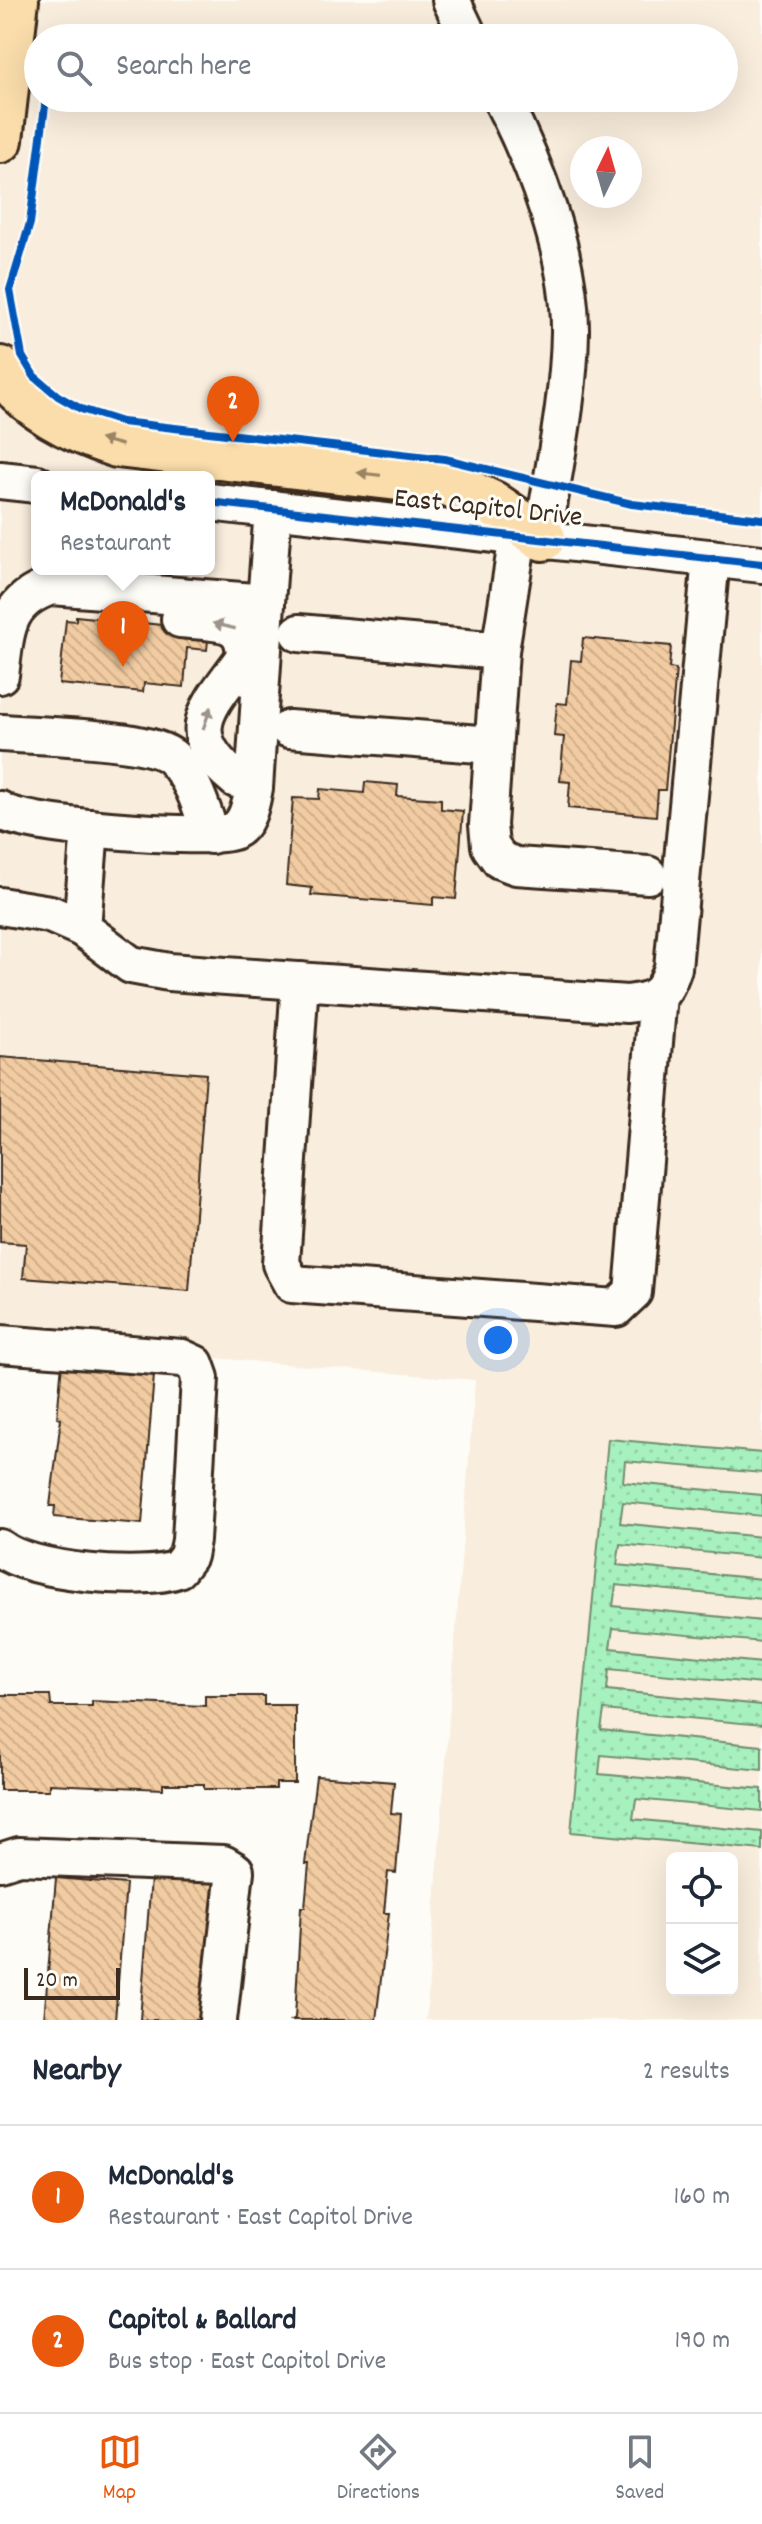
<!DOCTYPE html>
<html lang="en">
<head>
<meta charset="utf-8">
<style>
  body { margin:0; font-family:Dekko,sans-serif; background:#f2f2f3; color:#1f2937 }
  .controls { position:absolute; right:24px; bottom:24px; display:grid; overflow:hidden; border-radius:12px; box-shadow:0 8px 32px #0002 }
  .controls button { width:72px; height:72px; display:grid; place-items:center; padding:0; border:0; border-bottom:2px solid #e0e1e3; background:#fff; color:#1f2937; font:40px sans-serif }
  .compass { position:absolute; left:570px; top:136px; width:72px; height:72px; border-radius:50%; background:#fff; box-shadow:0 8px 32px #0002; rotate:5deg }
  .scale { position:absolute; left:24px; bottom:20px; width:96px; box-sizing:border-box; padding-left:8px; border:4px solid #3b2a1e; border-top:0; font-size:22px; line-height:28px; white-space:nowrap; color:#3b2a1e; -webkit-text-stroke:6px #fdfcf7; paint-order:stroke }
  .you { position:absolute; left:498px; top:1340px; width:28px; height:28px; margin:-20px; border:6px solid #fff; border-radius:50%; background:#1a73e8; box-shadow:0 0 0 12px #1a73e833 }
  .badge { display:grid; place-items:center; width:52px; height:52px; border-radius:50%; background:#ea580c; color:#fff; font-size:26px; font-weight:700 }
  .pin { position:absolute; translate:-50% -66px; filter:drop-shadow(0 2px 4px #0008) }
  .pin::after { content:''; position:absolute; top:42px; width:28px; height:24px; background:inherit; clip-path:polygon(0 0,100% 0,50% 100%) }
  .popup { position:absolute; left:31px; top:471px; width:184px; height:104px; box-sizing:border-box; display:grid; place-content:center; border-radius:12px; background:#fff; filter:drop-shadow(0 2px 6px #0005); font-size:26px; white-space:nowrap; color:#747a83 }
  .popup b { font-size:30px; color:#1f2937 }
  .popup::after { content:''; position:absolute; left:50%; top:100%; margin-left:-16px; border:16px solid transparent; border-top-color:#fff }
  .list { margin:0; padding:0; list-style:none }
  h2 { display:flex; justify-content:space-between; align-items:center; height:104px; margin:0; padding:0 32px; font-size:34px }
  h2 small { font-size:26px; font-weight:400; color:#747a83 }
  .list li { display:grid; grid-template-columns:52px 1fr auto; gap:24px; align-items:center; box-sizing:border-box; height:144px; padding:0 32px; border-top:2px solid #e0e1e3 }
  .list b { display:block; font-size:30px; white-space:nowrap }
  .list p { margin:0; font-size:26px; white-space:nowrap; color:#747a83 }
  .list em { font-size:26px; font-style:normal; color:#747a83 }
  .icon { flex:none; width:44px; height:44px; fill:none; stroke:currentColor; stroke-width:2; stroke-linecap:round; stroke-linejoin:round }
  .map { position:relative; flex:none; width:762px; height:2020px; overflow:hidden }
  .search { position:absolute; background:#fff; box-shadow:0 8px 32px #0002; left:24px; right:24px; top:24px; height:88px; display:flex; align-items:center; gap:20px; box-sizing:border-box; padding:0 28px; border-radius:44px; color:#747a83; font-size:30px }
  .sheet { height:392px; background:#fff }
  nav { display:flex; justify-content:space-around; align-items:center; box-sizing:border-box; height:112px; border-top:2px solid #e0e1e3; background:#fff; font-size:22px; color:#747a83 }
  nav a { display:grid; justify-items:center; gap:4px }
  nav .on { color:#ea580c }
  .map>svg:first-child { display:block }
</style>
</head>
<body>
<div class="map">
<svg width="762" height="2020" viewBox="0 0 762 2020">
  <defs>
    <pattern id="grass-dots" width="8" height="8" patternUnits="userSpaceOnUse" patternTransform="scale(2)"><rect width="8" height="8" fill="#a7f1bf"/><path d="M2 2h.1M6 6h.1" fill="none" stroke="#91cfa4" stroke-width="1.8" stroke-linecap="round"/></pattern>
    <pattern id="building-back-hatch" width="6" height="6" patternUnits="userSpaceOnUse" patternTransform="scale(2)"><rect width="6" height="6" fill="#f1cba1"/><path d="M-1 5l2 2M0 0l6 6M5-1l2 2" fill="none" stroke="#d0ae8a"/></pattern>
  </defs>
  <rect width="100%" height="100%" fill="#fdfcf7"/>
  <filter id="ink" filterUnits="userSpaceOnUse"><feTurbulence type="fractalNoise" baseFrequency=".0125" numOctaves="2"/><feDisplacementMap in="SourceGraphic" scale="16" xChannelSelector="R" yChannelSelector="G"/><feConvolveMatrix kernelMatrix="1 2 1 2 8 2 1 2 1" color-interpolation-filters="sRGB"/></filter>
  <g filter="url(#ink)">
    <!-- built -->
    <path fill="#f9eddd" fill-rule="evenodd" d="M16,0H762V2020H426L475,1380L0,1340V140ZM38,38H724V98H38ZM582,148H630V196H582ZM37,477H209V569H37ZM672,1858H732V1990H672Z"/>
    <!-- grass -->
    <polygon fill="url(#grass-dots)" stroke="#718e6e" stroke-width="2" points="608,1439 762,1453 762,1473 625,1461 623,1482 762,1495 762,1516 623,1502 620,1523 762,1537 762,1558 620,1544 617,1565 762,1579 762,1599 616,1585 613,1606 762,1621 762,1642 613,1628 610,1648 762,1663 762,1684 609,1669 607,1690 762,1705 762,1725 604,1710 601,1730 762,1746 762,1770 601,1755 599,1774 762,1789 762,1811 636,1799 633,1819 762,1832 762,1850 571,1832"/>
    <!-- building -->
    <g fill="url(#building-back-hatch)" stroke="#3b2a1e" stroke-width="2">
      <polygon points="76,616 209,630 207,650 187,648 184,687 144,683 143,692 59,684 66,620 76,621"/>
      <polygon points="583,638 671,646 669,668 676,669 665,790 658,790 656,816 568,808 570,782 560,781 564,737 554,736 557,703 567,704 571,660 581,661"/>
      <polygon points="365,782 398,785 397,796 441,799 441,809 463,811 456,899 433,897 433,905 311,895 312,888 286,885 293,798 319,799 320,789 364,793"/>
      <polygon points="0,1057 206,1074 189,1291 23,1278 26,1244 0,1242"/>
      <polygon points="62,1363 154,1375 142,1524 54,1517 55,1506 50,1506 61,1419 57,1418"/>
      <polygon points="0,1695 50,1695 51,1706 92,1706 92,1701 205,1706 205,1696 264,1696 264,1705 295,1705 295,1783 276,1783 276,1789 204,1789 204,1784 163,1784 163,1789 49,1784 49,1790 0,1790"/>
      <polygon points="316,1776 394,1782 391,1813 401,1814 396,1873 388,1872 384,1913 389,1913 376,2020 292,2020 295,2018 301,1907 305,1907 309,1864 305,1864"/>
      <polygon points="56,1878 126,1884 115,2020 44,2020"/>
      <polygon points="151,1878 221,1883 210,2020 140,2020"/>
    </g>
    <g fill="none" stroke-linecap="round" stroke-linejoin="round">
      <!-- minor casing -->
      <g stroke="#3b2a1e" stroke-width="42">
        <g id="minor">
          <polyline points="451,0 469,38"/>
          <path d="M501,98C535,163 571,257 570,332C569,401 553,470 543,538"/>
          <polyline points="0,480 37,484"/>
          <polyline points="209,502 762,564"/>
          <polyline points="518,536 500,651 488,825 490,846 500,860 516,866 648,875"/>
          <polyline points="266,603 273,509"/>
          <path d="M180,619C232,624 248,618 245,677"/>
          <polyline points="299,633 500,651"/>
          <path d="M0,675C6,632 4,601 52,586L266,603L254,788C251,803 248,824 233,831C210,841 13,826 0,810"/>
          <polyline points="289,729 492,745"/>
          <path d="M2,733C36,736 152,737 173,758C194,780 201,807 211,835"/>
          <path d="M236,779C176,731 211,705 246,655"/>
          <path d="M0,906L50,914L82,928L131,965L169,972L627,1004C657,1000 663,997 673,968L711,558"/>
          <polyline points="82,928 90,828"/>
          <polyline points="300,981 281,1264 292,1284 616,1308 633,1292 658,995"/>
          <path d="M0,1344L182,1358L195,1364L200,1378L191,1540L188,1556L178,1569C143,1582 28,1572 0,1548"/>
          <polyline points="0,1862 19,1856 223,1864 235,1871 218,2020"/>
        </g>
      </g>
      <!-- major casing -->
      <g stroke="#3b2a1e" stroke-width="50">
        <g id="major">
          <polyline points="0,140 16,0"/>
          <path d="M0,369C29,409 71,430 117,445L450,484L493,504L543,538"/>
        </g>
      </g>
      <!-- minor -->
      <use href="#minor" stroke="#fdfcf7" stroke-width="36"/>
      <!-- major -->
      <use href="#major" stroke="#faddab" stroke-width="44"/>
      <!-- cycleway casing -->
      <g stroke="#fdfcf7" stroke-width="13">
        <g id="cycleway">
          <polyline points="46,98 30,223 10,290 22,356 34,376 58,396 81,409 122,422 445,459 632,504 762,519"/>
          <polyline points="209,502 762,564"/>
        </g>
      </g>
      <!-- cycleway -->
      <use href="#cycleway" stroke="#0057b8" stroke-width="8"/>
    </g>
    <!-- one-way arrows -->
    <defs><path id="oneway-solid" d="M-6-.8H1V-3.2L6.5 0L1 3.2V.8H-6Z" transform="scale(2)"/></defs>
    <g fill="#9a8464">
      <use href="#oneway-solid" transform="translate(111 442) rotate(-165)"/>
      <use href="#oneway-solid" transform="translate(369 474) rotate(-173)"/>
    </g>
    <g fill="#9c938a">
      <use href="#oneway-solid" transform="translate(224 626) rotate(-166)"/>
      <use href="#oneway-solid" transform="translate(207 718) rotate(-71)"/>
    </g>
  </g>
  <g text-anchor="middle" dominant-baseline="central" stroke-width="6" stroke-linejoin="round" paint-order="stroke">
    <!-- street labels -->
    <g font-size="28" fill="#3b2a1e" stroke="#fdfcf7">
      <text transform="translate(488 510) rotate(6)">East Capitol Drive</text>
    </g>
  </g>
</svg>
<div class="controls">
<button><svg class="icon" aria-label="locate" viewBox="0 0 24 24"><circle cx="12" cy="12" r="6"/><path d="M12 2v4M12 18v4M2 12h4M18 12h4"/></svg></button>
<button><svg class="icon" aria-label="layers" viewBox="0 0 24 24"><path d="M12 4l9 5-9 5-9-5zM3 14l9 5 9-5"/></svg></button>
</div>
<svg class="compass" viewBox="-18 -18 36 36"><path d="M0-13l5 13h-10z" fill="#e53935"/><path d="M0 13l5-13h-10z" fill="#747a83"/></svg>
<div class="scale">20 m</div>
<div class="you"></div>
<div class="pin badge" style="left:123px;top:667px">1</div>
<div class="popup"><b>McDonald's</b>Restaurant</div>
<div class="pin badge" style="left:233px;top:442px">2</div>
<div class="search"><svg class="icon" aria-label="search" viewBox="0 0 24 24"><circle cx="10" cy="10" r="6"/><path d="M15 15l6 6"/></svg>Search here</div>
</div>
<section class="sheet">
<h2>Nearby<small>2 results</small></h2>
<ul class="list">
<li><span class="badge">1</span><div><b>McDonald's</b><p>Restaurant · East Capitol Drive</p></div><em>160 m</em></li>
<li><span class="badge">2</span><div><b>Capitol &amp; Ballard</b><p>Bus stop · East Capitol Drive</p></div><em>190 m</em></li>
</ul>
</section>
<nav>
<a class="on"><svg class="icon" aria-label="map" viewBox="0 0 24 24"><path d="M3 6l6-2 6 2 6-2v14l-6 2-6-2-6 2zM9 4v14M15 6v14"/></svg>Map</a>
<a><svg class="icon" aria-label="directions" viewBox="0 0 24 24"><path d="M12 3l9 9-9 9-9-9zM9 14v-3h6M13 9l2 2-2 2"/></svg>Directions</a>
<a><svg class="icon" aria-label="saved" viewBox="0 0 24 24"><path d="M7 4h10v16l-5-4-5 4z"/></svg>Saved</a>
</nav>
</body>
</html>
